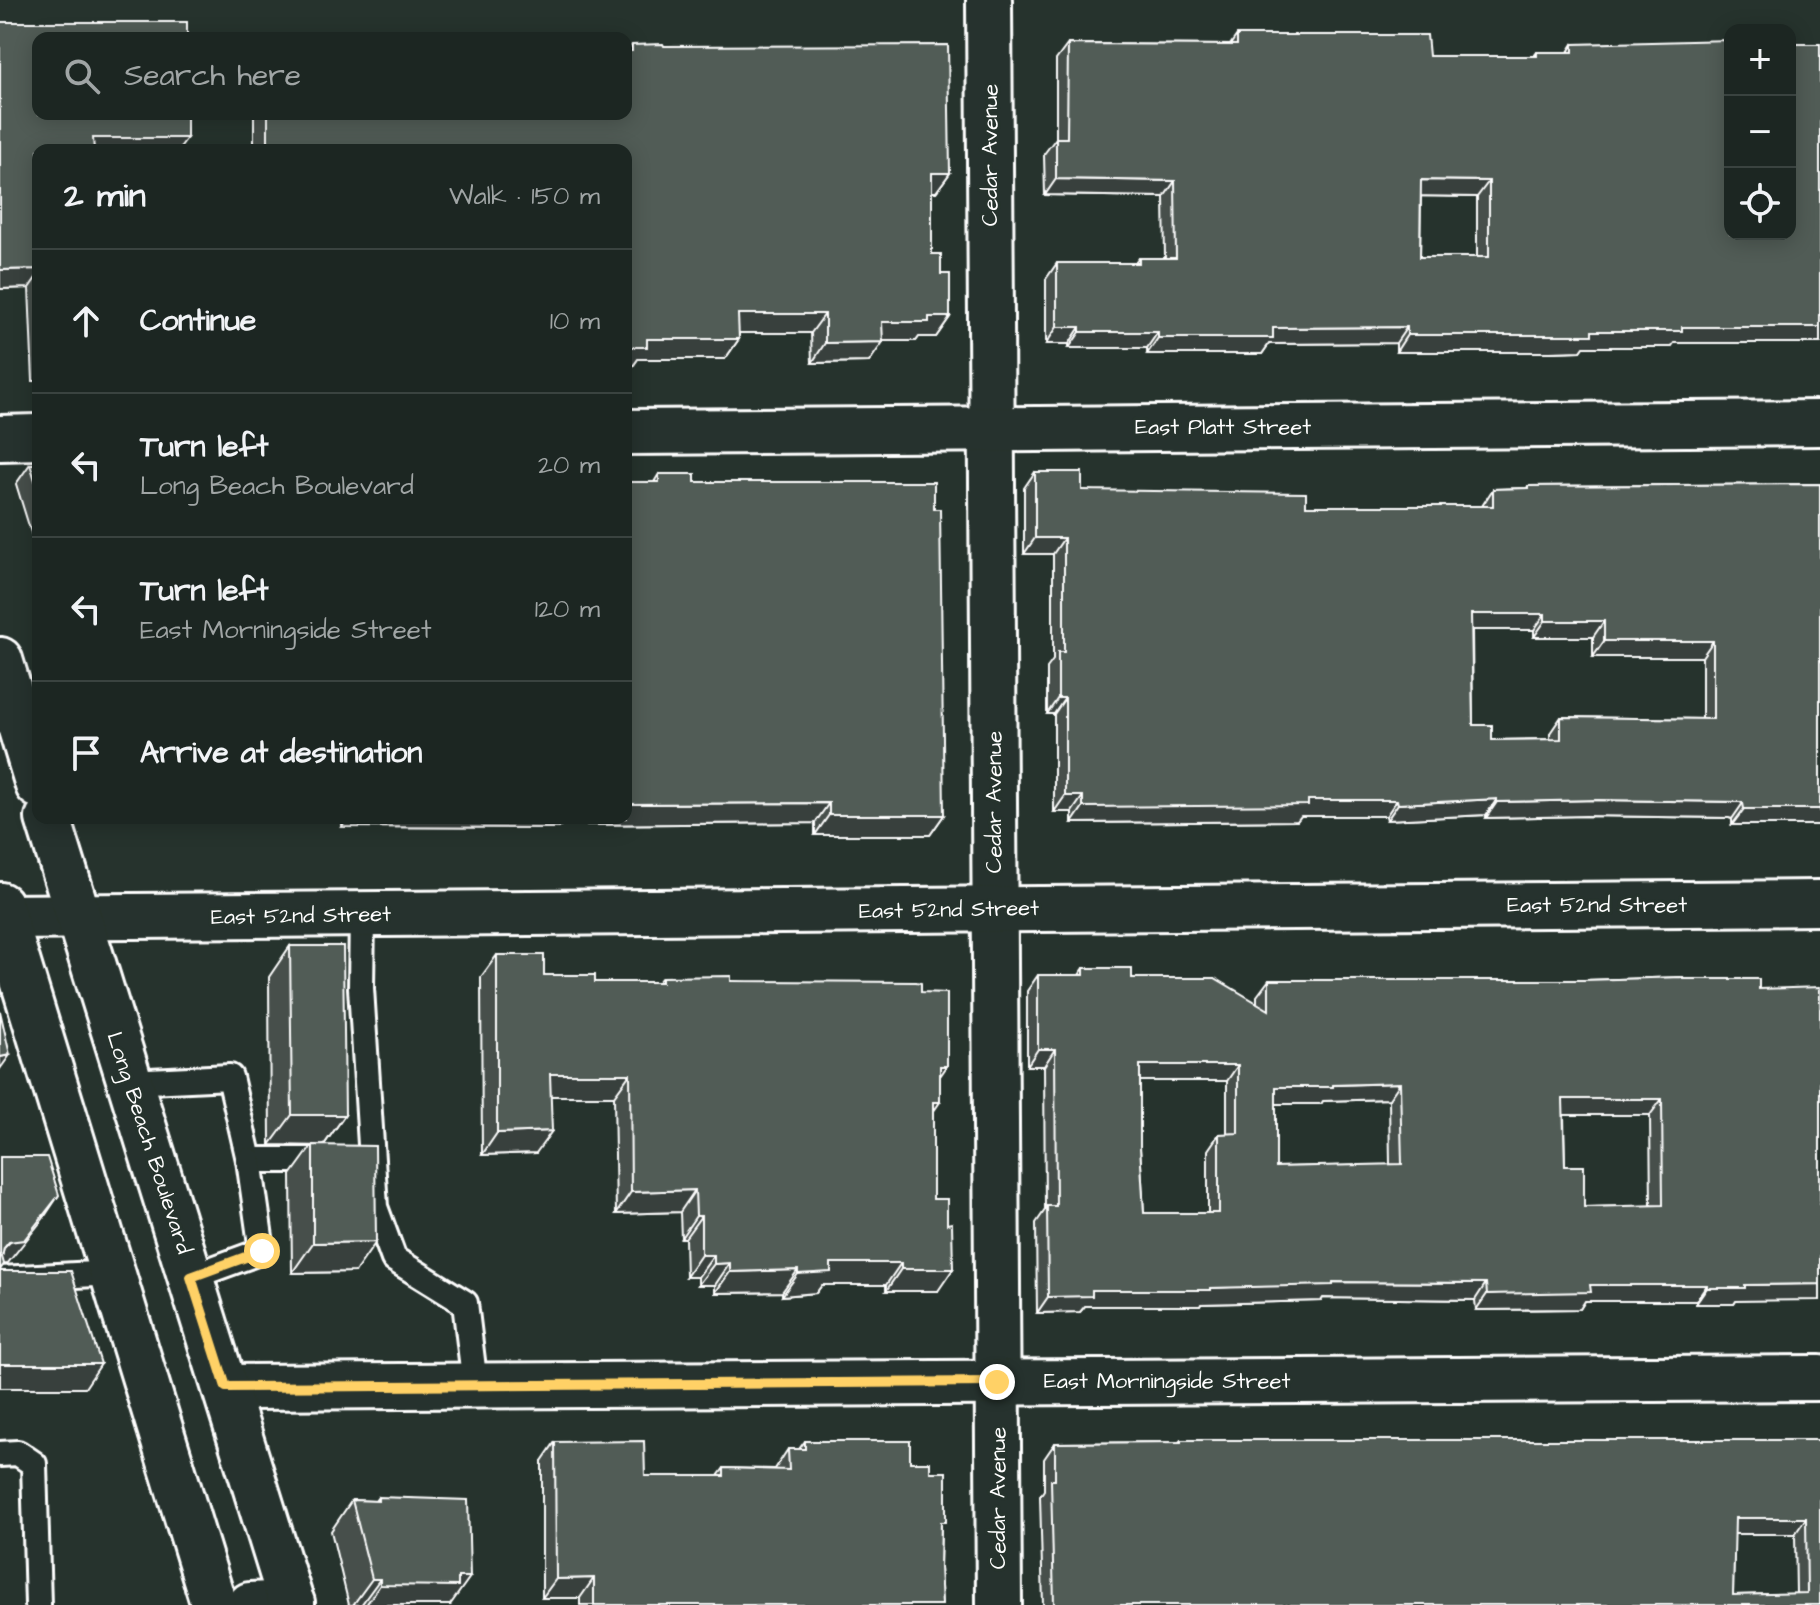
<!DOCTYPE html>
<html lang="en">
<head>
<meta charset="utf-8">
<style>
  body { margin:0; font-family:"Architects Daughter",sans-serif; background:#252e2a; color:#f1f3f6 }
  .controls { position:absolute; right:24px; top:24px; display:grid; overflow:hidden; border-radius:16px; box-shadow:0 4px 20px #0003 }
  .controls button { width:72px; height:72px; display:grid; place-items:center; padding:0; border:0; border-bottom:2px solid #3a4340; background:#1c2622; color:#f1f3f6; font:40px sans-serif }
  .stop { position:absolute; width:24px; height:24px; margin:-18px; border:6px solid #ffd166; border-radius:50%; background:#fff }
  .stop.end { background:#ffd166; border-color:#fff; box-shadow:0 2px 8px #0008 }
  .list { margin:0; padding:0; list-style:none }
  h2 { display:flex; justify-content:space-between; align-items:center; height:104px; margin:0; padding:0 32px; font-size:34px }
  h2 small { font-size:26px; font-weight:400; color:#a0a5a5 }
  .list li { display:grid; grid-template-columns:52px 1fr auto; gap:24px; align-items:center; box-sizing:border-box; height:144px; padding:0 32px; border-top:2px solid #3a4340 }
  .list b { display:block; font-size:30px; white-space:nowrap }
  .list p { margin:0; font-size:26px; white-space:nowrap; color:#a0a5a5 }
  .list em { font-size:26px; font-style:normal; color:#a0a5a5 }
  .icon { flex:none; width:44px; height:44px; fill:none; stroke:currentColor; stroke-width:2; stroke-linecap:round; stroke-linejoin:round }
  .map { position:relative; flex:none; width:1820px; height:1605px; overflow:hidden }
  .search { position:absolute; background:#1c2622; box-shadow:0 4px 20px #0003; left:32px; top:32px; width:600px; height:88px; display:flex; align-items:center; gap:20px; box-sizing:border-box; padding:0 28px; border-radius:16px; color:#a0a5a5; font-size:30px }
  .panel { position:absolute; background:#1c2622; box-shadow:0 4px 20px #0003; left:32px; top:144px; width:600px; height:680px; border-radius:16px }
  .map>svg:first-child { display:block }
</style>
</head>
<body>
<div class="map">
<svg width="1820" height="1605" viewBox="0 0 1820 1605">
  <rect width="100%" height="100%" fill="#26332d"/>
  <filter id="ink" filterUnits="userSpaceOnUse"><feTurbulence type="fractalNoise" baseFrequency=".0125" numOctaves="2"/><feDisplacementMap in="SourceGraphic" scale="16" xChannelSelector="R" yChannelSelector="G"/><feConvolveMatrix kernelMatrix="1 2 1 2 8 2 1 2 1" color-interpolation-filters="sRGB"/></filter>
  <g filter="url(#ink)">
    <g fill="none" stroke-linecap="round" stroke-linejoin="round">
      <!-- service casing -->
      <g stroke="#fff" stroke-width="30">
        <g id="service">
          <polyline points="362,915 361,988 375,1207 394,1259 465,1303 475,1385"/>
          <polyline points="129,1082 230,1077 249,1160 334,1160"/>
          <polyline points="191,1277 262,1251 249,1160"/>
          <polyline points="0,1279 114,1273"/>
          <polyline points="0,1454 18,1453 34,1464 38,1605"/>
        </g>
      </g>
      <!-- minor casing -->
      <g stroke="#fff" stroke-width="50">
        <g id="minor">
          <polyline points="989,0 999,1605"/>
          <polyline points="626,432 1820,423"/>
          <polyline points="0,438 38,437"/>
          <polyline points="0,917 1820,903"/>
          <polyline points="226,1387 1820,1378"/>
          <polyline points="250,1605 292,1603"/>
        </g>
      </g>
      <!-- primary casing -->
      <g stroke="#fff" stroke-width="50">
        <g id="primary">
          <polyline points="0,660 38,785"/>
          <polyline points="48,818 292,1605"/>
          <polyline points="0,905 214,1605"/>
        </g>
      </g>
      <!-- service -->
      <use href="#service" stroke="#26332d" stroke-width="24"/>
      <!-- minor -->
      <use href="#minor" stroke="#26332d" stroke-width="44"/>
      <!-- primary -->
      <use href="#primary" stroke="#26332d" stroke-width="44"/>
    </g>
    <!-- wall -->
    <g fill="#464f4b" stroke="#fff" stroke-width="2" fill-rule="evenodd">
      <polygon points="0,22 38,150 38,381 33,381 29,288 0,289"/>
      <path d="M1237,35L1429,56H1534L1537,52H1568L1573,44L1820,343H1674L1671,347H1584L1581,351L1550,352H1396V343L1269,344L1262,354H1147V348H1069V344H1046V279L1057,263H1135L1139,258H1165L1164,197L1045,195L1044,154L1056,138V60L1068,44L1230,45ZM1421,196L1477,197V257H1420Z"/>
      <polygon points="632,45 664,46 950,173 936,192 932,192 932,254 941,274 950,317 936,337 919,337 916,341 882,341 869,362 812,363 811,333 739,333 739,339 725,359 638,359 633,366 626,366 626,150 254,150 254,114 626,114 628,51"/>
      <polygon points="30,464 38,464 38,555 16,484"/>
      <path d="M1035,472L1082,490L1306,506H1482L1493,489L1527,488L1528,486L1820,484V825H1732V819L1729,818L1586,816L1486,818V815L1387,820L1386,816H1301L1297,821L1072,823V812H1054V714H1047V668L1053,660V554H1024V488ZM1472,630H1534V637H1593V657H1702V719L1561,717L1550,733V739L1492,740L1473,725Z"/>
      <polygon points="659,474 695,482 944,815 930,835 815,835 815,823 561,825 559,828 342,827 342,818 626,818 654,482"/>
      <polygon points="290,946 345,1115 324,1145 355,1272 292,1273 291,1175 312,1146 270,1145 269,977"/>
      <polygon points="497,955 544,975 595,982 658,982 662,977 921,992 940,1076 933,1113 933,1199 938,1291 886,1291 886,1285 822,1285 816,1293 782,1296 782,1292 715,1293 715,1285 698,1285 698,1277 686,1277 685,1238 681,1238 680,1212 616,1214 614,1096 550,1096 536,1153 482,1155 481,977"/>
      <path d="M1084,968L1257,1003V996L1269,980H1584L1683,977L1736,1301L1734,1304H1696V1301H1585L1580,1309L1476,1310L1475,1300L1323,1298L1321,1301L1201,1304L1200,1306H1085L1080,1312L1037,1313L1036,1223L1045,1210L1044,1066H1027V991L1038,975H1079ZM1140,1081H1227V1134H1219L1208,1150V1213H1144L1140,1147ZM1389,1099L1390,1165L1276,1167V1104H1321L1323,1101ZM1564,1115H1650L1651,1206L1584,1207L1565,1166Z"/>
      <path d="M1181,1440H1820V1605H1043L1040,1496L1044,1490V1459L1055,1443L1179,1442ZM1734,1534H1795L1796,1594L1733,1595Z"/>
      <polygon points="805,1441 910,1462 930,1472 941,1528 940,1567 942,1605 580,1605 580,1598 542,1598 542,1461 555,1442 645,1476 718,1476 724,1468 775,1469 788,1449 799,1449"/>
      <polygon points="378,1497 450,1605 349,1605 331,1531 352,1500 375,1501"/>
    </g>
    <!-- shaded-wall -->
    <g fill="#39403d" stroke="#fff" stroke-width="2">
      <polygon points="93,138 187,138 178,150 85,150"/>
      <polygon points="932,173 950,173 936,192 918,192"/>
      <polygon points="1056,179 1175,181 1164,197 1045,195"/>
      <polygon points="1421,180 1489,181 1477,197 1409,196"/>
      <polygon points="38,269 38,275 29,288 0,289 0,270"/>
      <polygon points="738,314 825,314 811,333 725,333"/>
      <polygon points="929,317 950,317 936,337 919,337 916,341 868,341 882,322"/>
      <polygon points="1057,327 1080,327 1069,344 1046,344"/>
      <polygon points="1407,327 1396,343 1269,344 1262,354 1147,354 1158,338 1273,328"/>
      <polygon points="1682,327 1820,327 1820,343 1674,343 1671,347 1584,347 1581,351 1550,352 1396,352 1407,335 1592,331"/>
      <polygon points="1080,332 1158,332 1147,348 1069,348"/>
      <polygon points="647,339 739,339 725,359 638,359 633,366 626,366 626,347"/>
      <polygon points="883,342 869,362 812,363 825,343"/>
      <polygon points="1035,538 1064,538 1053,554 1024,554"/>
      <polygon points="1471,614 1545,614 1534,630 1460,630"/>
      <polygon points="1545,621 1604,621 1593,637 1534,637"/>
      <polygon points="1604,641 1713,641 1702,657 1593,657"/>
      <polygon points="1058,698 1065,698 1054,714 1047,714"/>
      <polygon points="1065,796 1083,796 1072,812 1054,812"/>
      <polygon points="1497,799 1486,815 1387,820 1398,804"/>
      <polygon points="1308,800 1397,800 1386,816 1301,816 1297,821 1072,823 1083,807"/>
      <polygon points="1598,800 1740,802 1743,803 1732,819 1729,818 1586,816 1486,818 1497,802"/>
      <polygon points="829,803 815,823 561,825 559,828 342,827 348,818 626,818 626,804"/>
      <polygon points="1744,809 1820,809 1820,825 1732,825"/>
      <polygon points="829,815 944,815 930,835 815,835"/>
      <polygon points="1038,1049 1055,1049 1044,1066 1027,1066"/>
      <polygon points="10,1055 0,1069 0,1057"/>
      <polygon points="1140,1065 1238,1065 1227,1081 1128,1081"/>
      <polygon points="940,1066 947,1066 932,1088"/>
      <polygon points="550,1074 630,1074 614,1096 534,1096"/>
      <polygon points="1400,1083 1389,1099 1323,1101 1321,1104 1265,1104 1276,1087"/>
      <polygon points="1563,1099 1662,1099 1650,1115 1552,1115"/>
      <polygon points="933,1102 940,1102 925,1124"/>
      <polygon points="292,1115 345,1115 323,1146 270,1145"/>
      <polygon points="552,1131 536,1153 482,1155 497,1133"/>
      <polygon points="695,1190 680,1212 616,1214 631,1192"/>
      <polygon points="59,1195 43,1219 7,1264 0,1265 4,1248"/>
      <polygon points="696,1216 701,1216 685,1238 681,1238"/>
      <polygon points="376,1242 355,1272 292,1273 313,1243"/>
      <polygon points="701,1255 714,1255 698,1277 686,1277"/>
      <polygon points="730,1263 715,1285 698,1285 714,1264"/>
      <polygon points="831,1263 901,1263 886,1285 822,1285 816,1293 782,1296 798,1274"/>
      <polygon points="901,1269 953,1269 938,1291 886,1291"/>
      <polygon points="798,1270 782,1292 715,1293 730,1272"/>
      <polygon points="1333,1282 1486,1283 1475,1300 1323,1298 1321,1301 1201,1304 1200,1306 1085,1306 1080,1312 1037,1313 1048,1297 1092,1290 1211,1288"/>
      <polygon points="1820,1284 1820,1300 1736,1301 1734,1304 1696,1304 1707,1288 1745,1285"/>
      <polygon points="1590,1285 1707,1285 1696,1301 1585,1301 1580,1309 1476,1310 1487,1294"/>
      <polygon points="0,1364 101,1364 85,1388 0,1388"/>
      <polygon points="1735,1518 1806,1518 1795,1534 1724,1534"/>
      <polygon points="458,1577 470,1577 450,1605 366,1605 380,1585"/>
      <polygon points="594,1578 580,1598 542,1598 556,1579"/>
      <polygon points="372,1579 380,1579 361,1605 353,1605"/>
    </g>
    <!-- building -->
    <g fill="#515c57" stroke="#fff" stroke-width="2" fill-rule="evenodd">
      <polygon points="0,22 187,22 187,38 38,38 38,114 187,114 187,138 93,138 94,150 38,150 38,269 0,270"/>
      <path d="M1237,35H1427L1429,56H1537V52H1573V44L1730,40V234H1790V44H1820V327H1682V331H1592V335H1407V327L1273,328V338H1158V332H1080V327H1057V263H1139V258H1176L1175,181L1056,179V138H1067L1068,44L1237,45ZM1421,180L1489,181V257H1420Z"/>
      <polygon points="663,44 664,46 948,45 950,173 932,173 932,254 941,254 941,274 950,274 950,317 929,317 929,322 882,322 883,342 825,343 825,314 738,314 739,339 647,339 647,347 626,347 626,150 268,150 268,114 626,114 626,51 632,51 632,45"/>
      <polygon points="30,464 38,464 38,490"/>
      <path d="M1035,472H1082V490L1306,493V506H1493V489L1528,488V486L1820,484V809H1744L1743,803L1740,802L1598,800L1497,802V799L1398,804L1397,800H1308V805L1083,807V796H1065V698H1058V652H1064V538H1035ZM1471,614H1545V621H1604V641H1713V719L1561,717V739L1492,740V725H1473Z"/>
      <polygon points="659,474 695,474 695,482 934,482 934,509 940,509 944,815 829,815 829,803 626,804 626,482 659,482"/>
      <polygon points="290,946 343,946 345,1115 292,1115"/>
      <polygon points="497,955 544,955 544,975 595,975 595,982 662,982 662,977 731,976 731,981 916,982 921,983 921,992 947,993 947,1066 940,1066 940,1102 933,1102 933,1199 947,1199 947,1224 952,1223 953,1269 901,1269 901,1263 831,1263 831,1272 798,1274 798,1270 730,1272 730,1263 714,1264 714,1255 701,1255 701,1216 696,1216 695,1190 631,1192 630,1074 550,1074 552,1131 497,1133"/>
      <path d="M1084,968H1132V978H1215L1269,1010V980H1584L1683,977V979H1759V989L1820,987V1284L1745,1285V1288H1707V1285H1590L1591,1292L1487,1294L1486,1283L1333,1282V1285L1211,1288V1290H1092V1296L1048,1297L1047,1206H1056L1055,1049H1038V975H1084ZM1140,1065H1238V1133L1219,1134V1213H1144L1140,1147ZM1400,1083L1402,1164L1276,1167V1087H1333V1085ZM1563,1099H1662L1663,1205L1584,1207V1166H1565Z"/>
      <polygon points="0,1011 10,1055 0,1057"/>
      <polygon points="313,1145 375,1146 376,1242 313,1243"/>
      <polygon points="0,1157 47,1157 59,1195 24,1240 9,1242 4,1248 2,1257 4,1264 0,1270"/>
      <polygon points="0,1271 71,1271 101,1364 0,1364"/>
      <path d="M1181,1440H1820V1605H1054L1051,1480H1055V1443L1181,1442ZM1735,1518H1806L1807,1593L1733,1595Z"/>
      <polygon points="644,1441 645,1476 724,1476 724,1468 789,1470 788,1449 805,1449 805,1441 910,1441 910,1462 930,1462 930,1472 946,1472 946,1522 941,1522 940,1567 942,1605 594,1605 594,1578 556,1579 555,1442"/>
      <polygon points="378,1497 468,1500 470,1577 458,1577 458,1586 380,1585 380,1579 372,1579 352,1500 378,1501"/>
    </g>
  </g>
  <g fill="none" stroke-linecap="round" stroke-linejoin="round" filter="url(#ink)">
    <!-- route -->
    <polyline stroke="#ffd166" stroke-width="10" points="262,1251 191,1277 226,1387 997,1382"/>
  </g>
  <g text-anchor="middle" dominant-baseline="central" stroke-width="6" stroke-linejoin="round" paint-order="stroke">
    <!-- street labels -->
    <g font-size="22" fill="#fff" stroke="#26332d">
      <text transform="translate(990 155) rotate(-90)">Cedar Avenue</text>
      <text x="1223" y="427">East Platt Street</text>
      <text transform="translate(994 802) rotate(-90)">Cedar Avenue</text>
      <text x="1597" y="905">East 52nd Street</text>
      <text transform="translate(949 910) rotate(-1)">East 52nd Street</text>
      <text transform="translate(301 916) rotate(-1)">East 52nd Street</text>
      <text transform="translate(149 1143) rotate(72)">Long Beach Boulevard</text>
      <text x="1167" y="1381">East Morningside Street</text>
      <text transform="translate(998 1498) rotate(-90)">Cedar Avenue</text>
    </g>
  </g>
</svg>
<div class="controls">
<button>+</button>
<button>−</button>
<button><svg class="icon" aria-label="locate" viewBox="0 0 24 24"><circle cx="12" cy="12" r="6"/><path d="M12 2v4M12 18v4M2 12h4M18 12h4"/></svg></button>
</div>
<div class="stop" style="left:262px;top:1251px"></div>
<div class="stop end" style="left:997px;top:1382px"></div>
<div class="search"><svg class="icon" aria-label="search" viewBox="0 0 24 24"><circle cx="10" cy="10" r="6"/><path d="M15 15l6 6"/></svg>Search here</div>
<section class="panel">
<h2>2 min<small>Walk · 150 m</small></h2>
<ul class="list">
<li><svg class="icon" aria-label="ahead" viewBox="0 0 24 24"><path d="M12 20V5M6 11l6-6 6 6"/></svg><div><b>Continue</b></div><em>10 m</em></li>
<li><svg class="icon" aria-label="left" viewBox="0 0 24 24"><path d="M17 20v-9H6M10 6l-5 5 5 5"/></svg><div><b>Turn left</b><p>Long Beach Boulevard</p></div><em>20 m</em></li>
<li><svg class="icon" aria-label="left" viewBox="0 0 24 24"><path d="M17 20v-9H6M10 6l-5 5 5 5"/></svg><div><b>Turn left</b><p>East Morningside Street</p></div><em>120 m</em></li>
<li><svg class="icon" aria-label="arrive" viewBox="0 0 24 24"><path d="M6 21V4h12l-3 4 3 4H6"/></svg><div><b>Arrive at destination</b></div></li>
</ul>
</section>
</div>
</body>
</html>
